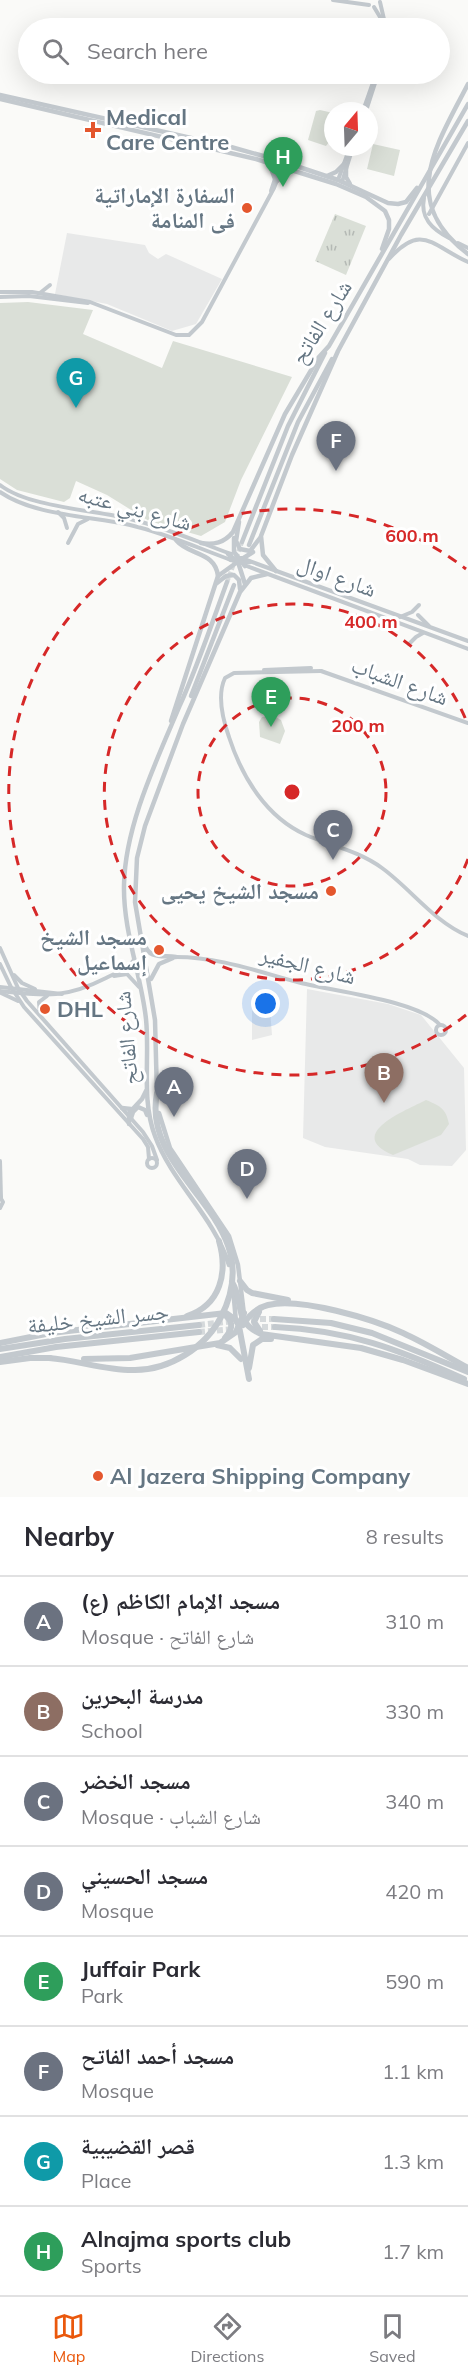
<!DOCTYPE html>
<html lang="en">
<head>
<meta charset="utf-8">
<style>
  body { margin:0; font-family:Mulish,"Noto Naskh Arabic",sans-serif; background:#f7f7f7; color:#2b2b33 }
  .compass { position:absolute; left:324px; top:102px; width:54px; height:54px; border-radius:50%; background:#fff; box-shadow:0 6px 24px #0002; rotate:19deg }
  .you { position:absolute; left:266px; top:1004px; width:21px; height:21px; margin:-15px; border:4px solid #fff; border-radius:50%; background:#1a73e8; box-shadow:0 0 0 9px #1a73e833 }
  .badge { display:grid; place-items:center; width:39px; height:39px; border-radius:50%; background:#ea580c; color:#fff; font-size:20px; font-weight:700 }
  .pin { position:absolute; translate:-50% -50px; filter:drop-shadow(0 2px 3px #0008) }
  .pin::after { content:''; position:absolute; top:32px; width:21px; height:18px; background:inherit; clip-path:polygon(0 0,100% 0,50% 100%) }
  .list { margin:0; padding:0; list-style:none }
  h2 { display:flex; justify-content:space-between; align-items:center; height:78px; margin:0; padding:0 24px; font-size:26px }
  h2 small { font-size:20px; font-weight:400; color:#7c7c81 }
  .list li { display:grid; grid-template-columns:39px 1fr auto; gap:18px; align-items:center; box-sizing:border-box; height:90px; padding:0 24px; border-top:2px solid #e1e1e2 }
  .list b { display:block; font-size:22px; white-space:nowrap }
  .list p { margin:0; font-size:20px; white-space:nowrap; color:#7c7c81 }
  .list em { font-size:20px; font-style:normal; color:#7c7c81 }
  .icon { flex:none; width:33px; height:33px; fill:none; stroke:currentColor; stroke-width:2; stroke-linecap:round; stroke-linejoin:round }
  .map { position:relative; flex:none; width:468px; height:1497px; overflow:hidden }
  .search { position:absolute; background:#fff; box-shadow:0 6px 24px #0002; left:18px; right:18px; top:18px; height:66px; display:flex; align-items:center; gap:15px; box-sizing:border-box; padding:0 21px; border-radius:33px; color:#7c7c81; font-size:22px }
  .sheet { height:798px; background:#fff }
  nav { display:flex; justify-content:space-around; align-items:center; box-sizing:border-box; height:84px; border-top:2px solid #e1e1e2; background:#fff; font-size:16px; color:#7c7c81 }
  nav a { display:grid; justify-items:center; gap:3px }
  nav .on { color:#ea580c }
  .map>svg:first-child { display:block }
</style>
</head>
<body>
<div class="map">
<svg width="468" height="1497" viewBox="0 0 468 1497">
  <defs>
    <pattern id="grass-tufts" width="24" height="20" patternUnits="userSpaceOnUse" patternTransform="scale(1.5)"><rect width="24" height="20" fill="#dadfd7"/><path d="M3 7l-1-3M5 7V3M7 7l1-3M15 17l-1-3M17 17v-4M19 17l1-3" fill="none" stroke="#b4b9b4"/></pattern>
  </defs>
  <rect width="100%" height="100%" fill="#fafaf8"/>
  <!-- built -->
  <g fill="#e8e9e9">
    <polygon points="67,233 145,245 149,253 158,259 166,254 222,279 196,324 172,331 107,304 55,294"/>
    <polygon points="307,989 388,1004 421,1015 464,1068 466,1150 452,1166 420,1165 408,1159 325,1147 303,1138"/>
    <polygon points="270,1009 272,1035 252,1040 252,1011"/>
  </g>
  <!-- grass -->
  <polygon fill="url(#grass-tufts)" points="335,214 366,226 346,275 315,261"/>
  <!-- park -->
  <g fill="#dadfd7">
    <path d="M320,110L333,113C333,124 334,138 326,146L308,140L316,111Z"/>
    <polygon points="373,144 400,150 394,176 367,169"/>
    <polygon points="28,302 93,310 83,334 162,368 173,341 292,377 241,480 225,522 201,536 149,521 107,495 76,481 70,498 64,502 17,490 0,479 0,303"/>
    <polygon points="274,716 281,720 285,731 280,744 260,737 259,722 262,717"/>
    <path d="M426,1100C441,1106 446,1109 449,1124L441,1135L393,1155C344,1134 407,1110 426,1100Z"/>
  </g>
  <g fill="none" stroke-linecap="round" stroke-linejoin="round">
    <!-- primary-tunnel -->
    <polyline stroke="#d5d9db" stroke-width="4.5" stroke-dasharray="4.5 2" stroke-linecap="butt" points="227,582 242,542"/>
    <!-- highway-tunnel -->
    <g stroke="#d5d9db" stroke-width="6" stroke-dasharray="6 3" stroke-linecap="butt">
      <polyline points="251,1319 274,1319"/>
      <polyline points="199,1325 235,1321"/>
      <polyline points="253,1327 275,1327"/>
      <polyline points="199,1332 234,1329"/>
    </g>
    <!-- secondary -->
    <g stroke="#c3c9ce" stroke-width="4">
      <polyline points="333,0 369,5"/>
      <polyline points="380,2 386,28"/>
      <polyline points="374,7 380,17 382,28"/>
      <polyline points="363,111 376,74"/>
      <polyline points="366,111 378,74"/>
      <polyline points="338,180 350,147"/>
      <polyline points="342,182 353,147"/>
      <polyline points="271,191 281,161"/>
      <path d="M424,198C420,218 432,229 449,238"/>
      <polyline points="429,214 468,143"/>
      <polyline points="458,243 468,248"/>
      <path d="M389,259C422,222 432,246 468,262"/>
      <polyline points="0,292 32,292 90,302 176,335 189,335 202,322 274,188 284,162"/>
      <polyline points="40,293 50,285"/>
      <polyline points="0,297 29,296 88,303"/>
      <path d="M0,485C28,507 94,510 130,519C164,527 198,542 231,554"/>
      <path d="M0,492C35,516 90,516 130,525C165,533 198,548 231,560"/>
      <polyline points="58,512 64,518 67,528"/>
      <polyline points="68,543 78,524 88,519"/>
      <polyline points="241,558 468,641"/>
      <polyline points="244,565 468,649"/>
      <polyline points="418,615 429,626"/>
      <polyline points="400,617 412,612 419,605"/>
      <polyline points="409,644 416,637 423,633"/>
      <polyline points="264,670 311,668"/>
      <path d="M321,671L234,673L225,678C217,695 223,720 229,737C242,777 266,817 306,835C332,846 359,851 382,868C411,889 434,922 468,936"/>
      <polyline points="321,671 468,723"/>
      <polyline points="0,948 18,988 27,1001 143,1132 152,1146 157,1160"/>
      <path d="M176,957C220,957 259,972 301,983C333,991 420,1001 440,1025"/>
      <polyline points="0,964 11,987 24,1007 143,1139 148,1147 149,1159"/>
      <polyline points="14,975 22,983 35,989"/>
      <polyline points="114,976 127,974 139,987"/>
      <polyline points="0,987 62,994"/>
      <path d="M0,991C45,996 65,999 106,978C117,972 127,970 134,960"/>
      <polyline points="1,993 18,1001"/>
      <polyline points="40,1014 39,1002 47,996"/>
      <circle cx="441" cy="1030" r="5"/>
      <circle cx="152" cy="1163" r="5"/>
      <polyline points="0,1161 1,1198"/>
      <polyline points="0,1197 3,1202 0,1208"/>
    </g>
    <!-- primary -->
    <g stroke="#c3c9ce" stroke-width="4.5">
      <path d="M468,84C436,146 398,201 468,254"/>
      <polyline points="0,95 231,147 281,161 338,180 388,203 398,204 406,202 417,188"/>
      <polyline points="0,99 256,159 336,184 366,197 385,211 389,220 389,229 382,249"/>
      <polyline points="269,163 275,179"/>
      <polyline points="346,167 346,177 350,184"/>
      <polyline points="327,176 336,172 344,164"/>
      <polyline points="277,181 287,172 292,171"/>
      <polyline points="239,522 236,541 240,549 250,551 260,538"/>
      <polyline points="234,538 234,552 245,566"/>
      <polyline points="242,542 288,426 325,353"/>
      <path d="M201,543C214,545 224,543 233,532L285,414L319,357L329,346L468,104"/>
      <polyline points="249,545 298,422 332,359"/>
      <polyline points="228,554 238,562 245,584"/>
      <polyline points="231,560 242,559 253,552"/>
      <polyline points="276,571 263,555 261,536 292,455 338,351 401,235 468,121"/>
      <polyline points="218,576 236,563 250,562"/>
      <path d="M227,582C212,623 198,665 180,705C157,760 125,825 124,885C123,931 141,974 146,1019C150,1058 141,1099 155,1136C172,1183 214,1216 229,1265"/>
      <polyline points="217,583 226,576 234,575 239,580 240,589"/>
      <polyline points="191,696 234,585"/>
      <path d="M171,721L218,576C215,551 189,556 176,540"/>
      <path d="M144,943C149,960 162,955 176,957"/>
      <polyline points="151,979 159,964 173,958"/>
      <polyline points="157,1096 155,1020 135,902 137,858 145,826 183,724 240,592 251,578 267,574"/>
      <polyline points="122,1108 131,1109"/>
      <polyline points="159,1113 170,1148 229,1236 238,1265 244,1314"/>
      <polyline points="131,1118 133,1112 138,1107 145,1110 147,1115"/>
      <polyline points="129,1124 129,1113 142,1099 146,1091"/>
      <polyline points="233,1288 236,1322"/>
    </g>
    <!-- highway -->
    <g stroke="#c3c9ce" stroke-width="6">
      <polyline points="240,1281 247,1290 252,1293 288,1300"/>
      <path d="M232,1282C245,1303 232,1321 261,1334L361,1348L403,1360L468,1384"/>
      <polyline points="259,1312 254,1322 260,1331"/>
      <path d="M187,1316C221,1305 228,1272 219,1241"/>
      <polyline points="274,1319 331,1323 372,1333 468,1372"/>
      <path d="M243,1325C249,1315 257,1308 268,1305C300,1297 373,1319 403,1333C425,1343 446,1356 468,1368"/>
      <path d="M275,1327C348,1330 398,1349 464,1379"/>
      <path d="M225,1338C231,1331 235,1323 226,1316"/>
      <polyline points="0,1343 51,1333 226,1313 236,1320 239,1326 249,1379"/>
      <polyline points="217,1345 230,1348 241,1359"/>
      <polyline points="0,1349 65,1339 199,1325"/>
      <polyline points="0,1357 56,1347 199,1332"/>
      <path d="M49,1358C77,1360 107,1371 135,1370C169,1370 205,1348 221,1317C272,1218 140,1180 157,1093"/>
      <polyline points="84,1359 130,1358 220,1343 236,1332 244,1313"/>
      <polyline points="0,1362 30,1358 50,1358"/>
      <polyline points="249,1368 253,1345 262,1339 271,1339"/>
    </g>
  </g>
  <!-- distance rings -->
  <g fill="none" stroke="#d62828" stroke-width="3" stroke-dasharray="10 8">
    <circle cx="292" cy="792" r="94"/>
    <path d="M468 859A188 188 0 1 1 468 725"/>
    <path d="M466 1015A283 283 0 1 1 466 569"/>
  </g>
  <!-- markers -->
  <g fill="#e4572e" stroke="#fff" stroke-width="2">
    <path d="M90 121h6v6h6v6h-6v6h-6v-6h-6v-6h6z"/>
    <circle cx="247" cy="208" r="6"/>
    <circle cx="331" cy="891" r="6"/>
    <circle cx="159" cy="950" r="6"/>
    <circle cx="45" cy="1009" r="6"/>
    <circle cx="98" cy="1476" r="6"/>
  </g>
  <g text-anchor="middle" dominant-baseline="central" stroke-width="6" stroke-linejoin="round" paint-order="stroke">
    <!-- poi labels -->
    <g font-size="22" font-weight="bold" fill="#657683" stroke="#fff" text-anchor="start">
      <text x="106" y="117">Medical<tspan x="106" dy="25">Care Centre</tspan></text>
      <text x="235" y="195" text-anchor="end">السفارة الإماراتية<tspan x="235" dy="25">فى المنامة</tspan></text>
      <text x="319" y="891" text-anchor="end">مسجد الشيخ يحيى</text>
      <text x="147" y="937" text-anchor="end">مسجد الشيخ<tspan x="147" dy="25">إسماعيل</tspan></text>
      <text x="57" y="1009">DHL</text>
      <text x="110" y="1476">Al Jazera Shipping Company</text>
    </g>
    <!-- street labels -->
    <g font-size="22" fill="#657683" stroke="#fff">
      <text transform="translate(321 322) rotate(-58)">شارع الفاتح</text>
      <text transform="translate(135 508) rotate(15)">شارع بني عتبه</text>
      <text transform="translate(337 576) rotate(20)">شارع اوال</text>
      <text transform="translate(400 681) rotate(20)">شارع الشباب</text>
      <text transform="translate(308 965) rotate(14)">شارع الجفير</text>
      <text transform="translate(126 1038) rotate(-95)">شارع الفاتح</text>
      <text transform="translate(98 1318) rotate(-6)">جسر الشيخ خليفة</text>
    </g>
  </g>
  <circle cx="292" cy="792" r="9" fill="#d62828" stroke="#fff" stroke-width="3"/>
  <g font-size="18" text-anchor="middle" font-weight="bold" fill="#d62828" stroke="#fff" stroke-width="6" stroke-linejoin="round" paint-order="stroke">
    <text x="412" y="542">600 m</text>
    <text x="371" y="628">400 m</text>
    <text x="358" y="732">200 m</text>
  </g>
</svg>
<svg class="compass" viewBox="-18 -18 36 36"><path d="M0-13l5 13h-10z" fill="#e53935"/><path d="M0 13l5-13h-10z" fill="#7c7c81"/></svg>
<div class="you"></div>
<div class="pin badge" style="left:174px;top:1117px;background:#6b7280">A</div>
<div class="pin badge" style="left:384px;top:1103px;background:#8d6e63">B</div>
<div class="pin badge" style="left:333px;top:860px;background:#6b7280">C</div>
<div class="pin badge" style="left:247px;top:1199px;background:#6b7280">D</div>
<div class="pin badge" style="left:271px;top:727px;background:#2e9e5b">E</div>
<div class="pin badge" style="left:336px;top:471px;background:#6b7280">F</div>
<div class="pin badge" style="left:76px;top:408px;background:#0f9aa8">G</div>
<div class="pin badge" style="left:283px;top:187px;background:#2e9e5b">H</div>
<div class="search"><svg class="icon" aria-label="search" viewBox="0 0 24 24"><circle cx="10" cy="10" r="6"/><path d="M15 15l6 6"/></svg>Search here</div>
</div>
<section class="sheet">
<h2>Nearby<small>8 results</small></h2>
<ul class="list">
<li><span class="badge" style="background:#6b7280">A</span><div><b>مسجد الإمام الكاظم (ع)</b><p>Mosque · شارع الفاتح</p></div><em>310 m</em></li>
<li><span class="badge" style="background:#8d6e63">B</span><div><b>مدرسة البحرين</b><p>School</p></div><em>330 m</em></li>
<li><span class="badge" style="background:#6b7280">C</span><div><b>مسجد الخضر</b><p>Mosque · شارع الشباب</p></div><em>340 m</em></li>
<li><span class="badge" style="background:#6b7280">D</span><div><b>مسجد الحسيني</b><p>Mosque</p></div><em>420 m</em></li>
<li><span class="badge" style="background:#2e9e5b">E</span><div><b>Juffair Park</b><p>Park</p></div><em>590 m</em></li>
<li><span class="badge" style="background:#6b7280">F</span><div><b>مسجد أحمد الفاتح</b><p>Mosque</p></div><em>1.1 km</em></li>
<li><span class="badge" style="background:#0f9aa8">G</span><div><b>قصر القضيبية</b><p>Place</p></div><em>1.3 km</em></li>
<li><span class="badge" style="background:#2e9e5b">H</span><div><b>Alnajma sports club</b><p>Sports</p></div><em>1.7 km</em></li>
</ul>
</section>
<nav>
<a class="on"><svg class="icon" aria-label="map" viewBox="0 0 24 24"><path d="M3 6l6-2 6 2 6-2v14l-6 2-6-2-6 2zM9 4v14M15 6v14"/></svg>Map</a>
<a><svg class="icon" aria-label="directions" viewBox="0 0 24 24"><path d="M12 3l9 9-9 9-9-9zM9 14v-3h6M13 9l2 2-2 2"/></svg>Directions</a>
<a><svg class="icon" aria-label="saved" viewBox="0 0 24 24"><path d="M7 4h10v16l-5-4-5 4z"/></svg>Saved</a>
</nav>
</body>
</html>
